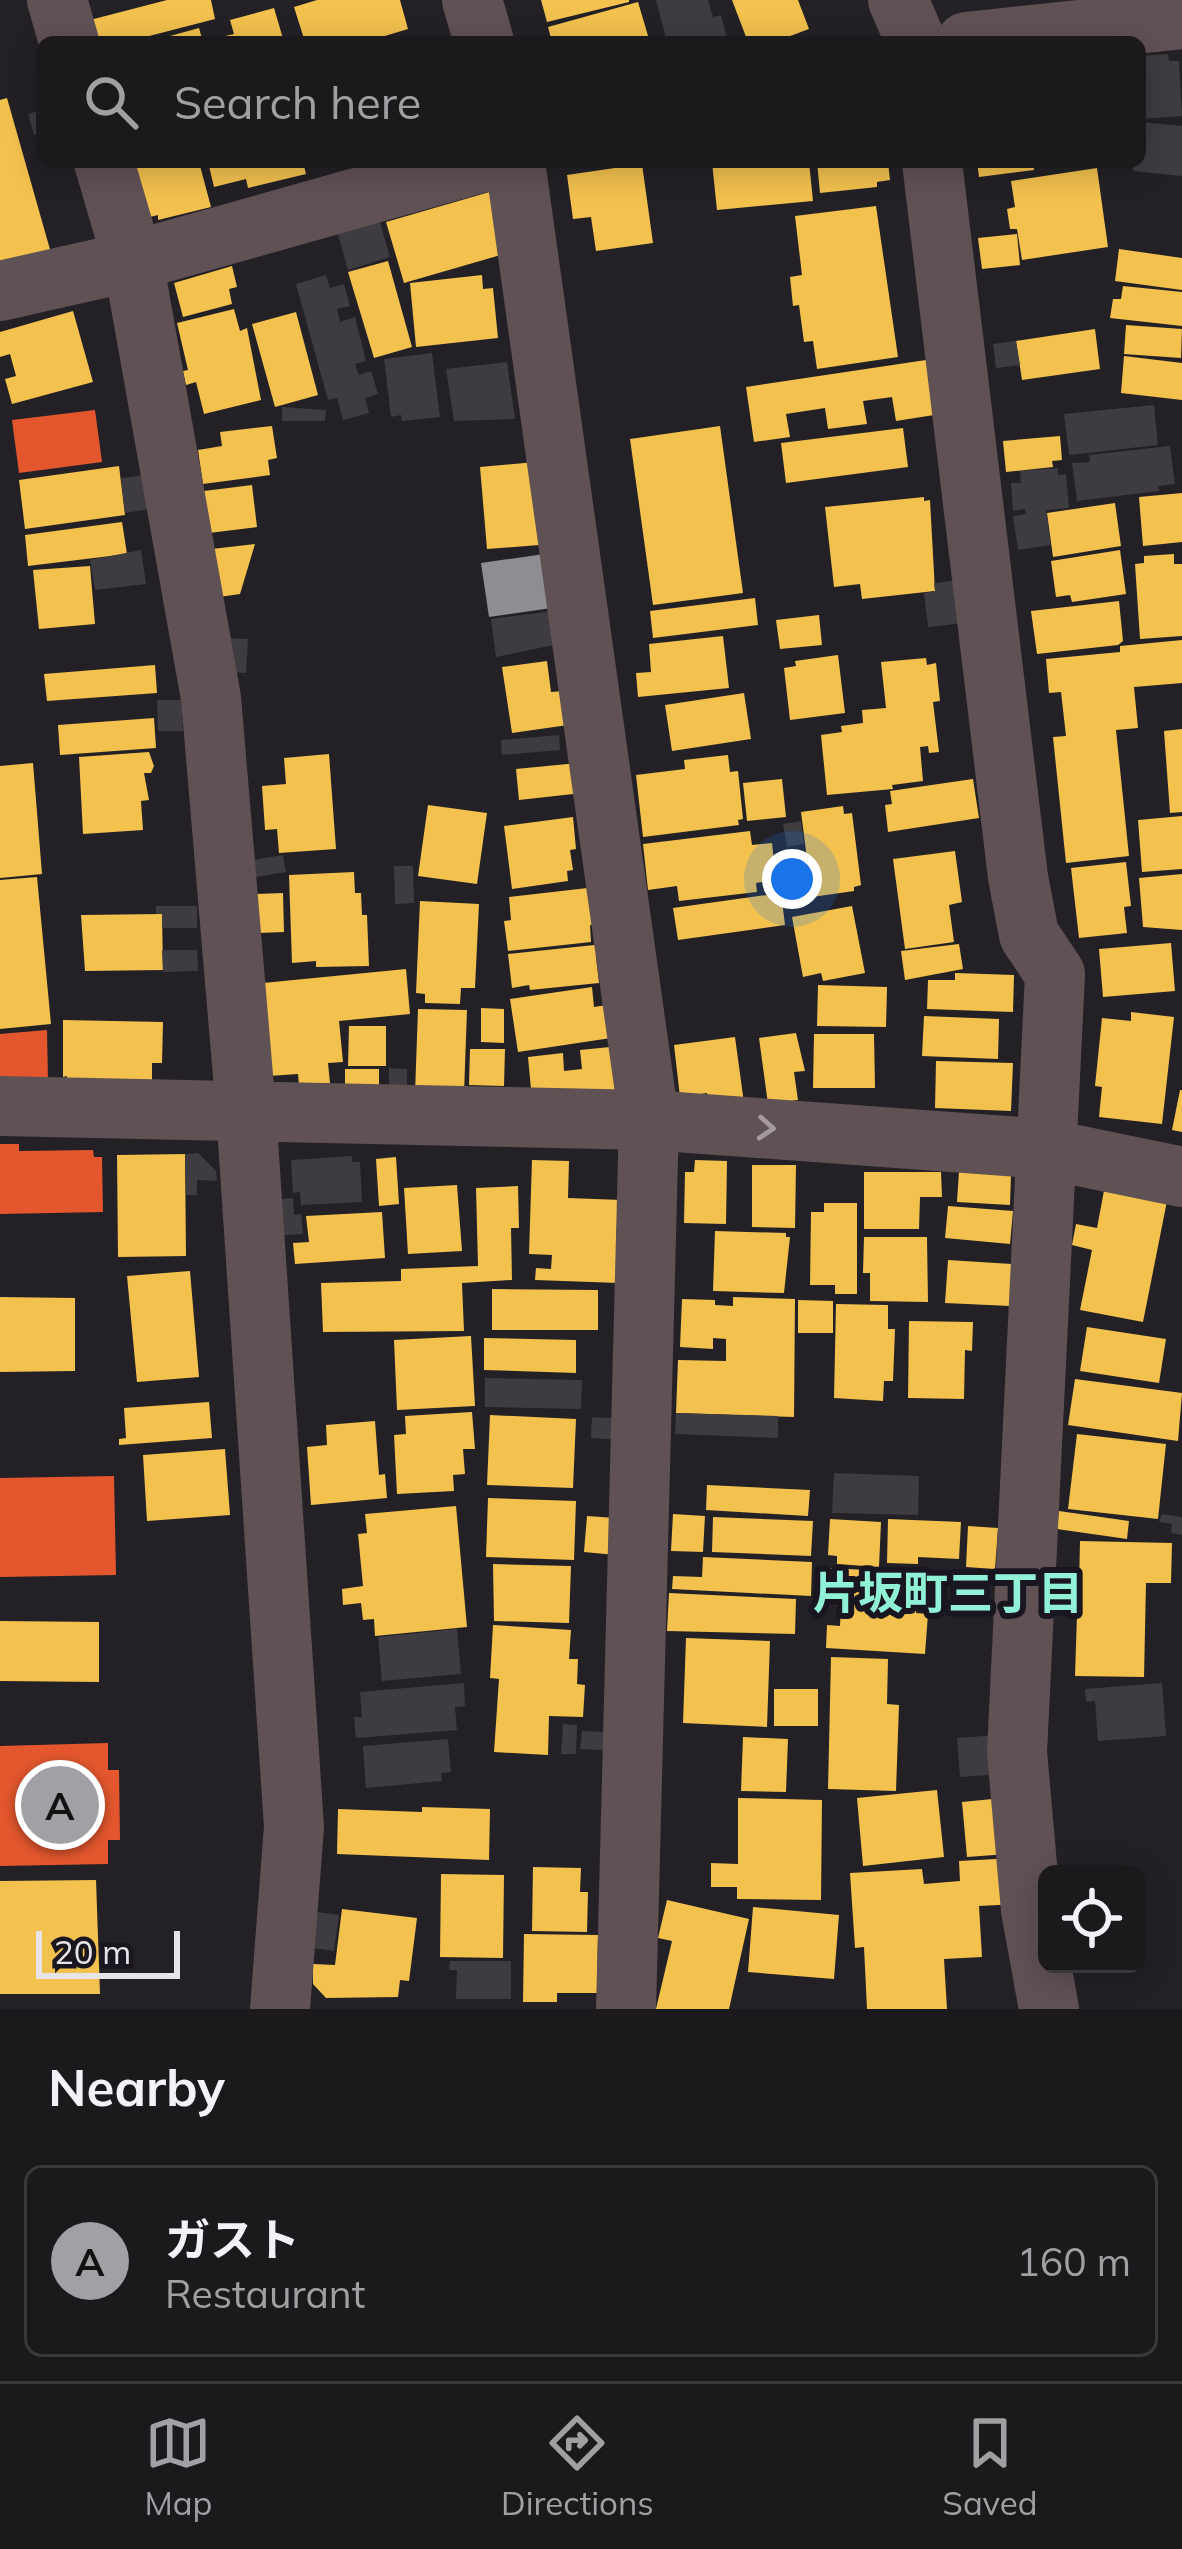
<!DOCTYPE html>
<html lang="en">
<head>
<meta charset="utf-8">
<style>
  body { margin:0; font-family:Mulish,"Noto Sans JP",sans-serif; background:#282629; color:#f1f3f6 }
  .controls { position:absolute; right:36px; bottom:36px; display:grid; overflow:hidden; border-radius:18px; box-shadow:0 6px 30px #0003 }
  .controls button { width:108px; height:108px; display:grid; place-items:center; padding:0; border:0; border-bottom:3px solid #39383b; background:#1b191c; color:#f1f3f6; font:60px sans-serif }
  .scale { position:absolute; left:36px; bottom:30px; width:144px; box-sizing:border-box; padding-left:12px; border:6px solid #e6e3e9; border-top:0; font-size:33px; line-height:42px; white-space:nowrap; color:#e6e3e9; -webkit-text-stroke:9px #1a161f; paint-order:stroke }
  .you { position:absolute; left:792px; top:879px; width:42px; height:42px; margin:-30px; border:9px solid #fff; border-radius:50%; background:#1a73e8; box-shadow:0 0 0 18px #1a73e833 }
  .badge { display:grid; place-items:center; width:78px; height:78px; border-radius:50%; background:#a29fa5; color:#111; font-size:39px; font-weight:700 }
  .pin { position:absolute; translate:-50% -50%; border:6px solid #fff; box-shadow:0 3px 12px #0006 }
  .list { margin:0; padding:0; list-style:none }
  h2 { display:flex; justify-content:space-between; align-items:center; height:156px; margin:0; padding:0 48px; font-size:51px }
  h2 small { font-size:39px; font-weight:400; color:#a0a0a3 }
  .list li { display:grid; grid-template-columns:78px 1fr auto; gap:36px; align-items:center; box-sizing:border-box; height:192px; margin:0 24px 24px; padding:0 24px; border:3px solid #39383b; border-radius:18px }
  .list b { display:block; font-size:45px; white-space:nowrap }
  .list p { margin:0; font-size:39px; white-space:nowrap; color:#a0a0a3 }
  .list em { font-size:39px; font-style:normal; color:#a0a0a3 }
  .icon { flex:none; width:66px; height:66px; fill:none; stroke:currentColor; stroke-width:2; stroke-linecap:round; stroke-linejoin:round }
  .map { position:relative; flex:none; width:1182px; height:2009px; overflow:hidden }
  .search { position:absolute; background:#1b191c; box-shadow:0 6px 30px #0003; left:36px; right:36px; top:36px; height:132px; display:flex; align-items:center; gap:30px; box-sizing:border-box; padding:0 42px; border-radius:18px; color:#a0a0a3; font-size:45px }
  .sheet { height:372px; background:#1b191c }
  nav { display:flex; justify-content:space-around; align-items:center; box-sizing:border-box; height:168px; border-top:3px solid #39383b; background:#1b191c; font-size:33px; color:#a0a0a3 }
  nav a { display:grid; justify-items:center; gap:6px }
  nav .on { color:#a29fa5 }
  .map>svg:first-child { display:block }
</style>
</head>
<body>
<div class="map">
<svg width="1182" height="2009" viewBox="0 0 1182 2009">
  <rect width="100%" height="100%" fill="#242126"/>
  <!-- homes -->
  <g fill="#f2c14e">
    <polygon points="167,0 211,0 215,19 126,42 97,42 90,20"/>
    <polygon points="317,0 400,0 408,29 365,42 305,42 294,7"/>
    <polygon points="541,0 629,0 629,2 547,22"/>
    <polygon points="732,0 798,0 809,29 774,42 748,42"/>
    <polygon points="638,2 649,39 552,42 548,27"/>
    <polygon points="274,8 284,42 226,42 225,36 234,34 230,20"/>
    <polygon points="199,28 203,42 152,42 152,41"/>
    <polygon points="7,98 51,253 0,268 0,100"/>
    <polygon points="153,162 199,162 211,207 158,220 158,215 146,218 133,167"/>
    <polygon points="208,162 303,162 306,174 248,188 246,179 214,187"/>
    <polygon points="712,162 809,162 813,201 717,210"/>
    <polygon points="817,162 888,162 890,180 877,182 877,187 820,193"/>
    <polygon points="977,162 1033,162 1034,170 979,177"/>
    <polygon points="642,164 653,243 596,251 591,217 573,219 567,175"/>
    <polygon points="1097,168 1108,247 1022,260 1017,229 1010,229 1007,209 1015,207 1011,181"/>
    <polygon points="493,191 511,252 404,283 386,222"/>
    <polygon points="876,206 898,357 817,369 813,341 804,342 799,305 793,306 790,277 802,275 795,216"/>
    <polygon points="1017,234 1020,265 982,269 978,238"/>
    <polygon points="1119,249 1182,258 1182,290 1115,281"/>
    <polygon points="388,261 412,347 374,358 348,272"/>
    <polygon points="232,266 237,287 229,289 232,304 183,317 174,283"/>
    <polygon points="482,275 483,289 493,288 498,338 416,347 410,283"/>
    <polygon points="1123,286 1182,292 1182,326 1110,318 1113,299 1121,299"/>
    <polygon points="234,309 240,331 247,328 261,400 204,414 196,382 186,385 183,371 188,370 177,323"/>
    <polygon points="73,311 93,382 12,404 5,379 16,376 10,354 0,357 0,332"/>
    <polygon points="296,312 318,395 275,407 252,324"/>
    <polygon points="1126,325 1182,329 1181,358 1124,354"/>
    <polygon points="1095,329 1100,369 1022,380 1016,341"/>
    <polygon points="1124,356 1182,363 1182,400 1121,393"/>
    <polygon points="926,360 934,415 896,421 892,397 863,401 867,424 828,429 825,408 786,414 790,437 754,442 746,387"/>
    <polygon points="272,426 277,458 268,460 270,475 203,484 198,450 222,446 220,432"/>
    <polygon points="720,426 743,593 653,605 630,439"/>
    <polygon points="903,428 908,467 786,483 781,443"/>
    <polygon points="1060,436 1062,460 1052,461 1053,467 1006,472 1003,441"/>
    <polygon points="536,462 539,545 487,549 480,467"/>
    <polygon points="119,466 125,515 25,529 19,480"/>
    <polygon points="252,485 257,527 209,533 204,491"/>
    <polygon points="1182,493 1182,542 1143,546 1139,497"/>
    <polygon points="924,497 924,501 930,500 935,591 862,599 860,584 834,587 825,507"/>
    <polygon points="1115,503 1121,546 1053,557 1047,513"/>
    <polygon points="122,522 127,554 28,566 25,535"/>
    <polygon points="255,544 240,594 219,597 212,549"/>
    <polygon points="1120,550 1126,594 1072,602 1070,595 1056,597 1051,561"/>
    <polygon points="1174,554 1174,564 1182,564 1182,636 1140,639 1135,564 1144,563 1144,556"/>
    <polygon points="90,566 95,624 39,629 33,570"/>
    <polygon points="755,598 758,625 653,638 650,611"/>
    <polygon points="1119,601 1123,641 1118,645 1037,654 1031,611"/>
    <polygon points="819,615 822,645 780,649 776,620"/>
    <polygon points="723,636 729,688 638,697 636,673 651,672 649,644"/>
    <polygon points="1182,640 1182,683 1134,687 1138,728 1116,730 1129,856 1066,863 1053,737 1066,736 1061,692 1049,693 1046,659 1120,652 1120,646"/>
    <polygon points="838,655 845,713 790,720 784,668 796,666 795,661"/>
    <polygon points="926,658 927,665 936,663 940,701 933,702 939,752 929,753 928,746 920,747 923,781 892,785 893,789 827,795 821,735 842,732 841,726 863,723 862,710 886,708 881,662"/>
    <polygon points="547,661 551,692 563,691 568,725 512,733 502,667"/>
    <polygon points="155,665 157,693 47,701 44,674"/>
    <polygon points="744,693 751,739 672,751 665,705"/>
    <polygon points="154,718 156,748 60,755 58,725"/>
    <polygon points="1182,729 1182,812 1170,813 1164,731"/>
    <polygon points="149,752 154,766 151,773 144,773 149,800 141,801 143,830 83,834 79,757"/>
    <polygon points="329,754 336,849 279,853 277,829 265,830 262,786 286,784 284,758"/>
    <polygon points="728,755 730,772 738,771 743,819 738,820 739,825 643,837 636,775 685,769 684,760"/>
    <polygon points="588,762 591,792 519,800 516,769"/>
    <polygon points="33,763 42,874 0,878 0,766"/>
    <polygon points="782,779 786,817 747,821 743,783"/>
    <polygon points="973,779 979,818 888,832 885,805 892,804 890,791"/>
    <polygon points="428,805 487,813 477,884 418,876"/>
    <polygon points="843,806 844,814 852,813 861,885 854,887 854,891 812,897 801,812"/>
    <polygon points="1182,816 1182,869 1142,872 1138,820"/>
    <polygon points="573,817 576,849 570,850 573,870 567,871 568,881 512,889 504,826"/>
    <polygon points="750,831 752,845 772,843 776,880 756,883 757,892 679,901 677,886 648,890 643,844"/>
    <polygon points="955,851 962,902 949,905 954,942 905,949 893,859"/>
    <polygon points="1126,862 1131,906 1124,907 1127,933 1079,938 1071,868"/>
    <polygon points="354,872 355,893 361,893 362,915 367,915 369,966 316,967 316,961 292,963 289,875"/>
    <polygon points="1182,874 1182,930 1143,927 1139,878"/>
    <polygon points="37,877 51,1024 0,1029 0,880"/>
    <polygon points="605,886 609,923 590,925 591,942 508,951 504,921 511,920 509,897"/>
    <polygon points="283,893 284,932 258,933 256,894"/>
    <polygon points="781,893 785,925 678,940 673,908"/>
    <polygon points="420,901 479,904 475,988 461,988 460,1004 425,1003 425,994 416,993"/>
    <polygon points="852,906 865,973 823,981 821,973 803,977 792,917"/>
    <polygon points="162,914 163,970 85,971 81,915"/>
    <polygon points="1171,943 1175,991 1103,997 1099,949"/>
    <polygon points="604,944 605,956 596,957 599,983 530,990 529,985 512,988 508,954"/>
    <polygon points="959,944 963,969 905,980 901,951"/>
    <polygon points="406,969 410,1014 339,1021 343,1062 328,1063 330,1083 299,1085 298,1074 269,1076 263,983"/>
    <polygon points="955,973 1014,975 1013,1012 927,1009 928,980 955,980"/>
    <polygon points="818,985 887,987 886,1027 817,1026"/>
    <polygon points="592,987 594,1007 626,1002 631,1035 518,1052 510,999"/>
    <polygon points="481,1008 504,1009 504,1043 481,1042"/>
    <polygon points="418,1009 467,1010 464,1094 415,1093"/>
    <polygon points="1131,1012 1174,1017 1162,1124 1099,1117 1102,1087 1095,1086 1102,1018 1131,1021"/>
    <polygon points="924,1016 999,1019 998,1059 922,1056"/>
    <polygon points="63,1020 163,1022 162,1063 152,1063 152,1095 67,1093 67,1076 63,1077"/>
    <polygon points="349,1026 386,1026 386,1066 348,1066"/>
    <polygon points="796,1033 805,1071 794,1072 798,1100 768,1104 759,1038"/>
    <polygon points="814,1034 874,1034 875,1088 813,1088"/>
    <polygon points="735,1037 744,1103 709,1107 707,1093 680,1097 674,1045"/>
    <polygon points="620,1046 626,1099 532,1100 528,1057 563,1053 564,1071 582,1069 580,1050"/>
    <polygon points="470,1049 505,1049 504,1086 469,1085"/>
    <polygon points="936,1061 1013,1063 1011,1111 935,1108"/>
    <rect x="345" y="1069" width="34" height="30"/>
    <polygon points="1180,1090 1182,1090 1182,1132 1172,1130"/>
    <polygon points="185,1154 186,1256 118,1257 117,1155"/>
    <polygon points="396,1157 399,1204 379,1206 376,1159"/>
    <polygon points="532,1160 569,1161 568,1198 622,1200 619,1283 535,1280 536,1268 551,1269 552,1255 529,1254"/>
    <polygon points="695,1160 727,1161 726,1224 684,1223 685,1172 694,1172"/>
    <polygon points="752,1165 796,1165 795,1228 752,1227"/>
    <polygon points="959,1171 1011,1175 1010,1205 957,1202"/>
    <polygon points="864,1172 941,1172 942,1197 920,1197 919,1229 864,1229"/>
    <polygon points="1106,1180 1169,1191 1143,1322 1080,1310 1092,1250 1072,1245 1076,1224 1097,1228"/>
    <polygon points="457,1185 462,1251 408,1254 404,1188"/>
    <polygon points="518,1186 519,1228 511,1228 512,1280 462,1283 464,1331 323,1332 321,1283 401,1281 401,1269 478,1266 476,1188"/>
    <polygon points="824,1203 857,1203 857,1294 835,1294 835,1285 810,1285 811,1212 824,1212"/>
    <polygon points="948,1206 1013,1211 1010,1244 945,1238"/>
    <polygon points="382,1212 385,1258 295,1264 293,1243 309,1242 306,1216"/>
    <polygon points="715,1231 786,1233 786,1237 790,1237 784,1293 713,1291"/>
    <polygon points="864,1237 927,1237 928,1302 870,1301 870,1273 863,1273"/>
    <polygon points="948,1260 1012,1264 1010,1306 945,1303"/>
    <polygon points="190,1271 199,1377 137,1382 127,1276"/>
    <polygon points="492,1289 598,1290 598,1330 492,1330"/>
    <polygon points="0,1297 75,1298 75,1371 0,1372"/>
    <polygon points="733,1297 795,1299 794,1417 676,1413 678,1360 726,1361 726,1339 713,1338 713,1349 680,1347 682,1299 715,1300 715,1305 733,1306"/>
    <polygon points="798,1300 833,1301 833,1333 798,1333"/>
    <polygon points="836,1304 888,1305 888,1329 895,1329 893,1381 884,1381 883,1401 834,1398"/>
    <polygon points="909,1321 973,1322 972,1351 965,1350 964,1399 908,1398"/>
    <polygon points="1087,1327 1166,1339 1159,1383 1080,1371"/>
    <polygon points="471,1336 475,1406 397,1410 394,1340"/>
    <polygon points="484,1338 576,1340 576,1373 484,1370"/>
    <polygon points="1075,1379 1182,1393 1178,1441 1068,1425"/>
    <polygon points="209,1402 212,1438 119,1445 119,1439 126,1438 124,1408"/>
    <polygon points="472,1412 475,1449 463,1449 465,1474 453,1475 454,1491 397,1494 394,1435 406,1434 405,1416"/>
    <polygon points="490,1415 576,1419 573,1488 487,1485"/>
    <polygon points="375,1421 379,1475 385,1474 387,1498 311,1505 307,1447 327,1445 326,1425"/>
    <polygon points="1077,1434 1166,1444 1158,1519 1068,1509"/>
    <polygon points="225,1449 230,1515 147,1521 143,1455"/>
    <polygon points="707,1485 810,1490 808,1516 706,1510"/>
    <polygon points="488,1498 576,1501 574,1560 486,1557"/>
    <polygon points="456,1506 467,1627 375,1636 374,1619 363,1620 361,1603 343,1605 342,1589 363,1586 358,1534 367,1533 365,1514"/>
    <polygon points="1059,1511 1129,1521 1127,1539 1057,1529"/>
    <polygon points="673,1514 705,1516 703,1552 671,1551"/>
    <polygon points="587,1516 629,1519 626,1556 584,1552"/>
    <polygon points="713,1517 813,1521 811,1556 712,1552"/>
    <polygon points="830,1519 881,1522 879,1567 837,1564 837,1556 828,1555"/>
    <polygon points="888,1519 961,1522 959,1559 918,1557 918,1564 887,1563"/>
    <polygon points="968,1526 998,1528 995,1569 966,1567"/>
    <polygon points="1080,1541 1172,1543 1171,1583 1146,1583 1144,1677 1075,1676 1077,1615 1069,1615 1071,1588 1079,1588"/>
    <polygon points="703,1557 812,1562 811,1596 672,1589 673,1576 702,1577"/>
    <polygon points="493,1564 571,1566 569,1623 494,1621"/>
    <polygon points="830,1568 919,1573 916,1613 928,1614 925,1654 826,1648 827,1625 840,1626 841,1606 827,1604"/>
    <polygon points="669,1593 796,1599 795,1634 667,1631"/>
    <polygon points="0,1621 99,1622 99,1682 0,1681"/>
    <polygon points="493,1625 571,1630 569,1659 578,1659 577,1684 585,1685 583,1717 549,1716 548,1755 494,1752 499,1679 490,1678"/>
    <polygon points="686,1638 770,1641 767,1727 683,1723"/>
    <polygon points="831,1657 888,1659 887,1704 899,1705 896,1791 828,1789"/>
    <rect x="774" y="1689" width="44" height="37"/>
    <polygon points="743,1737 788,1739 786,1792 741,1791"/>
    <polygon points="937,1790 944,1857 863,1866 857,1798"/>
    <polygon points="738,1798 822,1800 821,1900 737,1899 737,1887 711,1887 711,1863 738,1864"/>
    <polygon points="1003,1798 1008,1854 967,1857 962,1802"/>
    <polygon points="422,1807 490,1809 489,1860 337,1854 338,1809 422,1812"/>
    <polygon points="1015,1858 1018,1904 979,1906 982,1957 944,1959 947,2009 867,2009 864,1947 855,1948 850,1873 922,1869 924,1884 960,1881 959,1861"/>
    <polygon points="533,1867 581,1868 580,1892 588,1892 587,1932 532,1931"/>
    <polygon points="441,1874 504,1875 503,1958 440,1957"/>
    <polygon points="96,1880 100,1994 0,1994 0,1881"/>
    <polygon points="667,1900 749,1919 729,2009 656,2009 672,1941 658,1938"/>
    <polygon points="753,1907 839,1915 834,1979 748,1972"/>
    <polygon points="342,1909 417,1918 409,1981 400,1980 398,1997 326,1998 313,1984 313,1964 335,1965"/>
    <polygon points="524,1934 598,1935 597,1993 557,1993 557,2002 523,2002"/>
  </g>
  <!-- shops -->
  <g fill="#e4572e">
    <polygon points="95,410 102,462 19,473 12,420"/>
    <polygon points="47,1030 48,1081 0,1085 0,1034"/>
    <polygon points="0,1144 19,1144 19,1151 93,1150 94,1157 102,1157 103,1212 0,1214"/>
    <polygon points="114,1476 116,1575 0,1577 0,1478"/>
    <polygon points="108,1743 108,1770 119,1770 120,1840 108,1840 108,1864 0,1866 0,1746"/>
  </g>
  <!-- industry -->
  <polygon fill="#8d8d92" points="558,552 566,606 489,617 481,563"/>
  <!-- building -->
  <g fill="#3e3c40">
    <polygon points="656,0 708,0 713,17 721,15 728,42 667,42"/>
    <polygon points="1168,54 1169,61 1179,61 1182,116 1140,119 1140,56"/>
    <polygon points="42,110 42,133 34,135 28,114"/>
    <polygon points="1140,122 1182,126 1182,176 1133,171 1133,162 1140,162"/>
    <polygon points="379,219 390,257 348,270 337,231"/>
    <polygon points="326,275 330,288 344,284 350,306 337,309 340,322 355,317 366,361 355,364 359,375 371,371 378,394 365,398 369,413 343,420 337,398 328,400 296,284"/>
    <polygon points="1016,341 1020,365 996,368 993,344"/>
    <polygon points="432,353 440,417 402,421 401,415 391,417 384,359"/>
    <polygon points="507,362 515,419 454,421 446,369"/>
    <polygon points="1154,405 1158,445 1069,455 1064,414"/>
    <polygon points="282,407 326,410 325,421 282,421"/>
    <polygon points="1170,446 1175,484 1158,486 1159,491 1077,501 1072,463 1090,462 1089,455"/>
    <polygon points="1058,468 1058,475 1066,474 1069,508 1046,510 1051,545 1018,550 1013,516 1026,514 1025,509 1013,511 1011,483 1021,483 1020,471"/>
    <polygon points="145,475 150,509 125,513 121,478"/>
    <polygon points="141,550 146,584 95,590 90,560"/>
    <polygon points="961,580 965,623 928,627 924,593 935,591 934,583"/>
    <polygon points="554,611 559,644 496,657 491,619"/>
    <polygon points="228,638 248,639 246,673 226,672"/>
    <polygon points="157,700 182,700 183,731 158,731"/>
    <polygon points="559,735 560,750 502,755 501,740"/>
    <polygon points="801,821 804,844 787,847 783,824"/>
    <polygon points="283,855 286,872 256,877 253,860"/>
    <polygon points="394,866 413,866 414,903 395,904"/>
    <polygon points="156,906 197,906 197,928 162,928 162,914 156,914"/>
    <polygon points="162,950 197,950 198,971 163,972"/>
    <polygon points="389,1068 407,1069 407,1097 389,1096"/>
    <polygon points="198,1153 216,1171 217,1181 197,1180 197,1195 186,1195 185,1154"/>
    <polygon points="352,1156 352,1162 360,1162 362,1202 301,1205 300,1192 293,1193 291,1160"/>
    <polygon points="293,1198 294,1215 301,1214 303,1234 273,1236 271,1200"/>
    <polygon points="485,1378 582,1380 581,1409 485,1407"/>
    <polygon points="676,1413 778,1416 778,1438 675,1434"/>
    <polygon points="592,1417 625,1419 623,1440 591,1438"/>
    <polygon points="834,1473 919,1476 918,1515 832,1513"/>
    <polygon points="1162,1514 1182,1517 1182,1535 1171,1533 1172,1524 1159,1522"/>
    <polygon points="457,1629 461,1674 382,1681 378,1637"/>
    <polygon points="464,1683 465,1706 455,1707 457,1730 356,1738 354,1717 362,1717 360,1692"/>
    <polygon points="1162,1683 1166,1736 1098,1741 1095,1701 1086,1702 1085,1689"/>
    <polygon points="563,1724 577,1725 576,1754 561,1754"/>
    <polygon points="582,1731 625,1733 623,1751 580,1749"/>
    <polygon points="998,1735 1001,1774 960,1777 957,1738"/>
    <polygon points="448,1739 451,1772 441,1773 442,1781 366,1788 363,1746"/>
    <polygon points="317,1912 339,1915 334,1951 313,1948"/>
    <polygon points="450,1961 511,1961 511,1999 456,1999 457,1970 449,1970"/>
  </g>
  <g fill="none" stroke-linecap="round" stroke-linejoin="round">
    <!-- minor -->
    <g stroke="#605155" stroke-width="60">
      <polyline points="57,0 69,42"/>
      <polyline points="472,0 484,42"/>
      <polyline points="898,0 916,42"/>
      <polyline points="966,42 1182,19"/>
      <polyline points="104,162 133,261 211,698 246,1111 294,1827 280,2009"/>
      <polyline points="515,162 649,1120 626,2009"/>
      <polyline points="932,162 1018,877 1029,935 1055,974 1017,1752 1031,1910 1049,2009"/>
      <polyline points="0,291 133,261 484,162"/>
      <polyline points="0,1106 649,1120 1046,1149 1182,1177"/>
    </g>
  </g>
  <!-- one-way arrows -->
  <defs><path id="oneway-chevron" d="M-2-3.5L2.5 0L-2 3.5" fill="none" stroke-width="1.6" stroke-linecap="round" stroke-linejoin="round" transform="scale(3)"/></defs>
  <use stroke="#a39a9f" href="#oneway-chevron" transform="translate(766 1128) rotate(4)"/>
  <g text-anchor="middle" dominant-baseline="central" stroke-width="12" stroke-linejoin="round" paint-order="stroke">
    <!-- neighbourhood labels -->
    <g font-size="45" font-weight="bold" fill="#90f1d6" stroke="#1a161f">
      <text x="948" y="1592">片坂町三丁目</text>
    </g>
  </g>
</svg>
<div class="controls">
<button><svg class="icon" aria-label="locate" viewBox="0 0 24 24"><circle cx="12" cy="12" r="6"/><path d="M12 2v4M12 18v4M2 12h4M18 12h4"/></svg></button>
</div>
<div class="scale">20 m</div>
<div class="you"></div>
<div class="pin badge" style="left:60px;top:1805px">A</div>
<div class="search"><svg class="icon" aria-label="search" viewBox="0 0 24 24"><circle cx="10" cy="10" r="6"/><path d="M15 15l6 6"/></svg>Search here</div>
</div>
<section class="sheet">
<h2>Nearby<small></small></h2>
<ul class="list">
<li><span class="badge">A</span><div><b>ガスト</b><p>Restaurant</p></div><em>160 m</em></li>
</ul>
</section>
<nav>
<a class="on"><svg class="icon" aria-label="map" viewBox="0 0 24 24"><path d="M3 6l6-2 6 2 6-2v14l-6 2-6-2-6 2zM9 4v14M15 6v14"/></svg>Map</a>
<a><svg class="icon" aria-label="directions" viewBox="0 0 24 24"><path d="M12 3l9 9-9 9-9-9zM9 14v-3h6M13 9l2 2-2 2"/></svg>Directions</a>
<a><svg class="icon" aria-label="saved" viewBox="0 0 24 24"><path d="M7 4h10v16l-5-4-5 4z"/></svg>Saved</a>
</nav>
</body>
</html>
